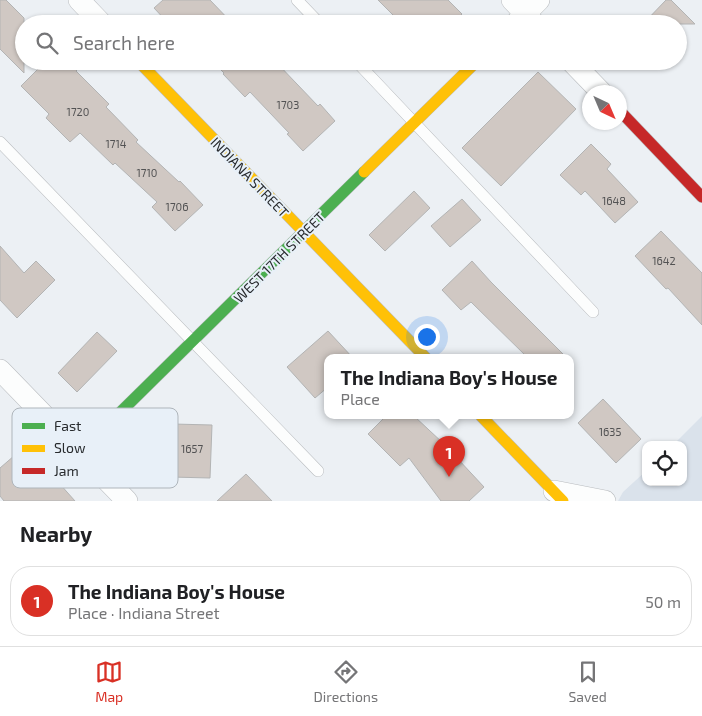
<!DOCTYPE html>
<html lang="en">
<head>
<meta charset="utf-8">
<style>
  body { margin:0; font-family:"Exo 2",sans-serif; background:#f6f6f6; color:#202124 }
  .controls { position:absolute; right:15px; bottom:15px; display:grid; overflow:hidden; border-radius:10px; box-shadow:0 1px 4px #0004 }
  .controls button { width:45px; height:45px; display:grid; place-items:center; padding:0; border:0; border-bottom:1px solid #e0e0e0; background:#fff; color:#202124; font:25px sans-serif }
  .compass { position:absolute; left:582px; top:85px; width:45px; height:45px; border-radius:50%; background:#fff; box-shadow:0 1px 4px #0004; rotate:136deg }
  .you { position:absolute; left:426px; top:336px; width:18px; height:18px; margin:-12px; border:4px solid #fff; border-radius:50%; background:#1a73e8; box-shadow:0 0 0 8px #1a73e833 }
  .badge { display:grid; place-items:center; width:32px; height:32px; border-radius:50%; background:#d93025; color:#fff; font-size:16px; font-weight:700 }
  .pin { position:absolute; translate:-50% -41px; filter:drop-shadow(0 1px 2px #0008) }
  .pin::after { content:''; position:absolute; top:26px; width:18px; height:15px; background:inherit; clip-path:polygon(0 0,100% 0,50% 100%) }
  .popup { position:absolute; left:324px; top:354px; width:250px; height:65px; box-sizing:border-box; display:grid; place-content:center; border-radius:10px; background:#fff; filter:drop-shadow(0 1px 4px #0005); font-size:16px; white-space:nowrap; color:#757577 }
  .popup b { font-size:19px; color:#202124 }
  .popup::after { content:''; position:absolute; left:50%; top:100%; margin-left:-10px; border:10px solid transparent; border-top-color:#fff }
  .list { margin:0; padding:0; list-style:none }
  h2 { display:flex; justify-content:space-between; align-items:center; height:65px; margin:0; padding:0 20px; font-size:21px }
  h2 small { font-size:16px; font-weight:400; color:#757577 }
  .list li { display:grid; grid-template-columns:32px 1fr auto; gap:15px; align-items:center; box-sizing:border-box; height:70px; margin:0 10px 10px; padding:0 10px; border:1px solid #e0e0e0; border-radius:20px }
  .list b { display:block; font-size:19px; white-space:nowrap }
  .list p { margin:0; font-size:16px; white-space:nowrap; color:#757577 }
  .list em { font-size:16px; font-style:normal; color:#757577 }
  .icon { flex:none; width:28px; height:28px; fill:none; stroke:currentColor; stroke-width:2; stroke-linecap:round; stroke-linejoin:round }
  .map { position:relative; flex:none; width:702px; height:501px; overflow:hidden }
  .search { position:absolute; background:#fff; box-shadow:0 1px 4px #0004; left:15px; right:15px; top:15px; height:55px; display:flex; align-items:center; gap:12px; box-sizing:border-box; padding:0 18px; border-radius:28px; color:#757577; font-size:19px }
  .sheet { height:145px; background:#fff }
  nav { display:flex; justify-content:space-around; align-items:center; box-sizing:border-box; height:70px; border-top:1px solid #e0e0e0; background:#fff; font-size:14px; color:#757577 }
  nav a { display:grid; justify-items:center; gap:2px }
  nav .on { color:#d93025 }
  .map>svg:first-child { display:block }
</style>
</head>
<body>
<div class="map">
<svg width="702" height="501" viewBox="0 0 702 501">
  <rect width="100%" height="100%" fill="#ecf0f4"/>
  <!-- built -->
  <polygon fill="#dae2eb" points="702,416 702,501 618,501 623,492 646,471 646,482 683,482 683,445 673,445"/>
  <!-- building -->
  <g fill="#d0c8c3" stroke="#b3b4b4">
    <polygon points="0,0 6,0 24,18 24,73 0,49"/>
    <polygon points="163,0 210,0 233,24 169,24 154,8"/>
    <polygon points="378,0 448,0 462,14 452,24 402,24"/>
    <polygon points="666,0 671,0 695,24 643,24"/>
    <polygon points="46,61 86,61 76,71 109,104 106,107 138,140 136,142 179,182 180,181 203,205 175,231 152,207 157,202 115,163 113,165 80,133 70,142 46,118 49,114 21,86"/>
    <polygon points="212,61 275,61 318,106 320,104 335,121 303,151 287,134 289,133 250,92 245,97 223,74 224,73"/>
    <polygon points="538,72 576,109 501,186 462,148"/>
    <polygon points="591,144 611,164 607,169 638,202 615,223 585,191 581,195 560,175"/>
    <polygon points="414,191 430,208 385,251 369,235"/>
    <polygon points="462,199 481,220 450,247 431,226"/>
    <polygon points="661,231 702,273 702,325 668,288 666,289 635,256"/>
    <polygon points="0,246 24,273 36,261 55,280 17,318 0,300"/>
    <polygon points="472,261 491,282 567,358 528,358 471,302 461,310 442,290"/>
    <polygon points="328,331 353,358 328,358 328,387 315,398 287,367"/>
    <polygon points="97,332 117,351 77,392 58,373"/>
    <polygon points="603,399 641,439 616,463 578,423"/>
    <polygon points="386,416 414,416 444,444 484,487 469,501 441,501 409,458 400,466 368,434"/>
    <polygon points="173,424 212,425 210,478 171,477"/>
    <polygon points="22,449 47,478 51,474 75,501 4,501 0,496 0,468"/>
    <polygon points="246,474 272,501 217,501"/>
  </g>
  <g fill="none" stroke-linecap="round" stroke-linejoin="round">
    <!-- lane casing -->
    <g stroke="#b9bcbf" stroke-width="12">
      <g id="lane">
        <polyline points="297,0 320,24"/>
        <polyline points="356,61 593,312"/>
        <polyline points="0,142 318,471"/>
      </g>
    </g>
    <!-- street casing -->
    <g stroke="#b9bcbf" stroke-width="22">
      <g id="street">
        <polyline points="79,0 102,24"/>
        <polyline points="512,0 535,24"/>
        <polyline points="515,24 539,0"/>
        <polyline points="571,61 601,92"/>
        <polyline points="0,370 127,501"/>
        <polyline points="554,491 605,501"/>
      </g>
    </g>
    <!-- fast casing -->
    <g stroke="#b9bcbf" stroke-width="12">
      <polyline id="fast" points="80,452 364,172"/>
    </g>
    <!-- slow casing -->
    <g stroke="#b9bcbf" stroke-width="12">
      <g id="slow">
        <polyline points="138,61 426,358"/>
        <polyline points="364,172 477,61"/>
        <polyline points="481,416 563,501"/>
      </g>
    </g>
    <!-- jam casing -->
    <g stroke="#b9bcbf" stroke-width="12">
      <polyline id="jam" points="620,111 702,197"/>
    </g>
    <!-- lane -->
    <use href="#lane" stroke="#fcfdfd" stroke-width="11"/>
    <!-- street -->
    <use href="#street" stroke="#fcfdfd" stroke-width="21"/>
    <!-- fast -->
    <use href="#fast" stroke="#4caf50" stroke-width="11"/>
    <!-- slow -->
    <use href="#slow" stroke="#ffc107" stroke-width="11"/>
    <!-- jam -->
    <use href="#jam" stroke="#c62828" stroke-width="11"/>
  </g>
  <g text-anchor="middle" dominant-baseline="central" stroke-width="4" stroke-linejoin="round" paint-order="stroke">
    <!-- number labels -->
    <g font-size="11" fill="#525253">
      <text x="288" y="104">1703</text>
      <text x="78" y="111">1720</text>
      <text x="116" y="143">1714</text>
      <text x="147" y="172">1710</text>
      <text x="614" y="200">1648</text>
      <text x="177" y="206">1706</text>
      <text x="664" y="260">1642</text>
      <text x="610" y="431">1635</text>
      <text x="192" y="448">1657</text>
    </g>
    <!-- street labels -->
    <g font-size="14" fill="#282b2e" stroke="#e8f0f8">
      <text transform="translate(250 177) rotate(46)">INDIANA STREET</text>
      <text transform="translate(279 257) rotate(-45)">WEST 17TH STREET</text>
    </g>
  </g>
  <!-- legend -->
  <rect x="12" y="408" width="166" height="80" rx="8" fill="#e8f0f8" stroke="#aeb5bb" stroke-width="1"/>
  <rect x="22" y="423" width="23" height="6" fill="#4caf50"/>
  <rect x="22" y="445" width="23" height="7" fill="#ffc107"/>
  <rect x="22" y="468" width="23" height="6" fill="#c62828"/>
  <g font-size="14" fill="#282b2e">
    <text x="54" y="431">Fast</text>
    <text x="54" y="453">Slow</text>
    <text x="54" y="476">Jam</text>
  </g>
</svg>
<div class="controls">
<button><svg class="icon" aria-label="locate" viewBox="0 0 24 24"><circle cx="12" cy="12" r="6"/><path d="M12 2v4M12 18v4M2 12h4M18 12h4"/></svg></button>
</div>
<svg class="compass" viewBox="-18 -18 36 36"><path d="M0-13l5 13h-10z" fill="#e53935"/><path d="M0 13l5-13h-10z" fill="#757577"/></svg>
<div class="you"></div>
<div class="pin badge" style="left:449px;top:477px">1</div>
<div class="popup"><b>The Indiana Boy's House</b>Place</div>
<div class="search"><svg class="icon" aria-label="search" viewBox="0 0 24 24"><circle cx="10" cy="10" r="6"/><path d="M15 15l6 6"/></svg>Search here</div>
</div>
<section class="sheet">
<h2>Nearby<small></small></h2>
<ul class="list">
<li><span class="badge">1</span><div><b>The Indiana Boy's House</b><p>Place · Indiana Street</p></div><em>50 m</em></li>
</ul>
</section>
<nav>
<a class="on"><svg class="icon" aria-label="map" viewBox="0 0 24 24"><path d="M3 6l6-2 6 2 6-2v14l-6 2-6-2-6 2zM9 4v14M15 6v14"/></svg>Map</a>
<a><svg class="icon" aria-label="directions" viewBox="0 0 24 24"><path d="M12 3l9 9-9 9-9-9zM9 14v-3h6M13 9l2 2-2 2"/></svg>Directions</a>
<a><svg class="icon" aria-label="saved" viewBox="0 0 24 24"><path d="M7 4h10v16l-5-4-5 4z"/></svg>Saved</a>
</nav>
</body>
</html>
